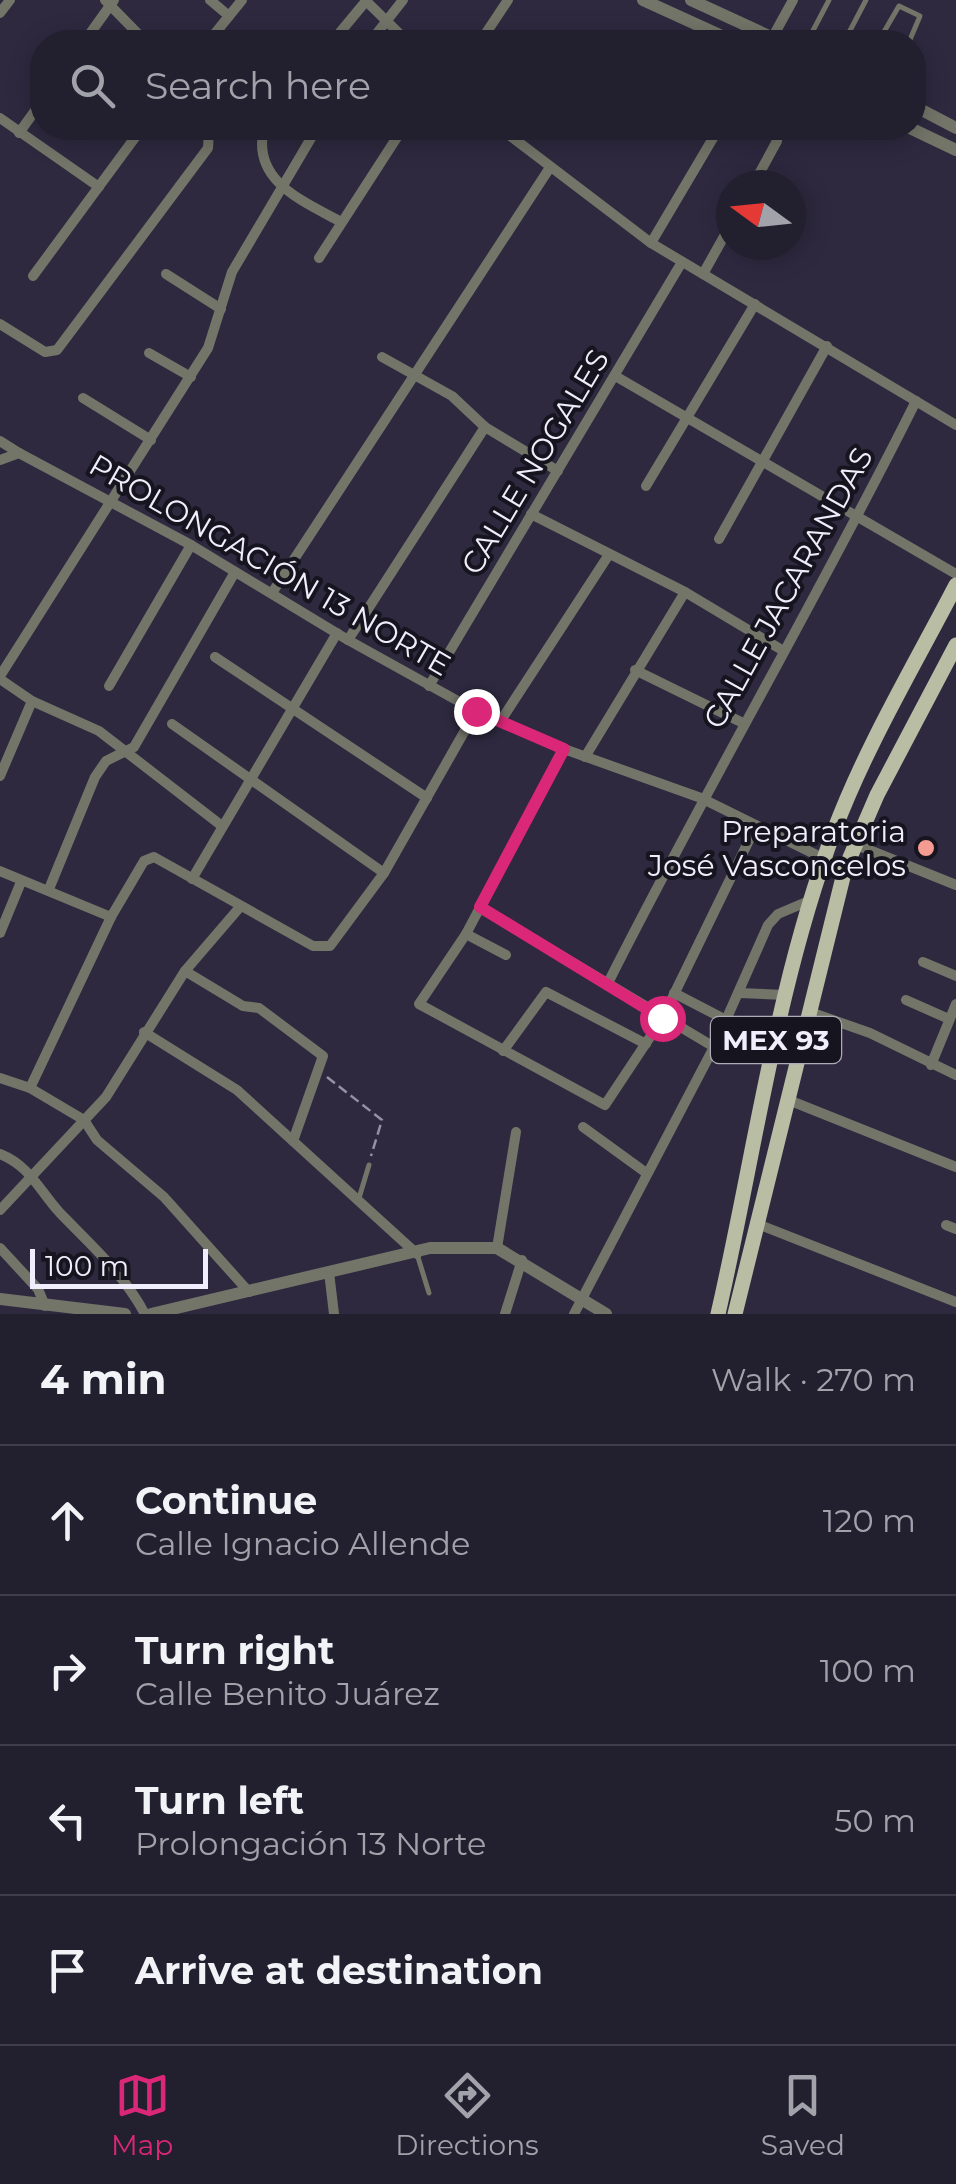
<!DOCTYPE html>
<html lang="en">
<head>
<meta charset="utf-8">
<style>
  body { margin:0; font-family:Montserrat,sans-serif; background:#2a2737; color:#f1f3f6 }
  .compass { position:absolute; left:716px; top:170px; width:90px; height:90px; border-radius:50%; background:#221f2f; box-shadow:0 5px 25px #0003; rotate:285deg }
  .scale { position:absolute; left:30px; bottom:25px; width:178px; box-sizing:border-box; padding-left:10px; border:5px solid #f0edfc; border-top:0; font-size:28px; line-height:35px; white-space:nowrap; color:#f0edfc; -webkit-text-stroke:8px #16141e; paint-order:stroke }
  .stop { position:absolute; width:30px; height:30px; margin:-22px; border:8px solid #db2777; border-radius:50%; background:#fff }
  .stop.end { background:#db2777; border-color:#fff; box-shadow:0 2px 10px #0008 }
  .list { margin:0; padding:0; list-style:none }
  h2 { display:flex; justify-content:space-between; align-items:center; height:130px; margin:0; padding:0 40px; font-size:42px }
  h2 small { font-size:32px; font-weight:400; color:#a2a2aa }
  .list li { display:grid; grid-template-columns:65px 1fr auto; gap:30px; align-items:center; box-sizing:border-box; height:150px; padding:0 40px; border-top:2px solid #3f3d4b }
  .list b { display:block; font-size:38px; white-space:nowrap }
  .list p { margin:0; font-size:32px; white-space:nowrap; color:#a2a2aa }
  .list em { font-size:32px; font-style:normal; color:#a2a2aa }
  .icon { flex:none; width:55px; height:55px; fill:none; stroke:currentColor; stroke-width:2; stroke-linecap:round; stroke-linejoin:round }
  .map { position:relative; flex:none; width:956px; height:1314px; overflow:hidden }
  .search { position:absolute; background:#221f2f; box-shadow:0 5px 25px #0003; left:30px; right:30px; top:30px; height:110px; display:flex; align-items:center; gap:25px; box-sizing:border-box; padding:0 35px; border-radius:40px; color:#a2a2aa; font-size:38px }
  .sheet { height:730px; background:#221f2f }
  nav { display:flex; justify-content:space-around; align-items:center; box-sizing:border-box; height:140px; border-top:2px solid #3f3d4b; background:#221f2f; font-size:28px; color:#a2a2aa }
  nav a { display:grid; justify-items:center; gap:5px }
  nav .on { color:#db2777 }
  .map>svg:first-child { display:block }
</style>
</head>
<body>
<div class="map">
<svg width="956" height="1314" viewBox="0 0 956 1314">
  <rect width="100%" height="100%" fill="#2e293f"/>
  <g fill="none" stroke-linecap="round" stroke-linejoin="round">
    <!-- path -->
    <polyline stroke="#9591a3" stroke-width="2.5" stroke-dasharray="10 5" stroke-linecap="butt" points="327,1077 382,1120 371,1156"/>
    <!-- service -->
    <g stroke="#737569" stroke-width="5">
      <polyline points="807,42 829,0"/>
      <polyline points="844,42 866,0"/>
      <polyline points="878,42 899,6 920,16 909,42"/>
      <polyline points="359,1198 369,1165"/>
      <polyline points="417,1254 429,1293"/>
    </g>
    <!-- minor -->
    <g stroke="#737569" stroke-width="10">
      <polyline points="105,0 146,42"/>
      <polyline points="210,0 229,16"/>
      <polyline points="365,0 408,42"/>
      <polyline points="0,13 10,0"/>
      <polyline points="84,42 114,0"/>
      <polyline points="208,42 242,0"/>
      <polyline points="332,42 366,1"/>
      <polyline points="370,42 403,0"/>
      <polyline points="480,42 508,0"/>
      <polyline points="770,42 793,0"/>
      <polyline points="0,118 99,187"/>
      <path d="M264,128C251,181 303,201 341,222"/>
      <polyline points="500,128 651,243 956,425"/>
      <polyline points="19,133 42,101"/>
      <polyline points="753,185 777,141"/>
      <polyline points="651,243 719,128"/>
      <polyline points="319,258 403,128"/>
      <polyline points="166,274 221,309"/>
      <polyline points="703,274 731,224"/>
      <polyline points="33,276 142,128"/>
      <polyline points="0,324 45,352 57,350 208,148 209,128"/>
      <polyline points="149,353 191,377"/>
      <polyline points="382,357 452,396 485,427 558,471"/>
      <polyline points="617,377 956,574"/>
      <polyline points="83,398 151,440"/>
      <polyline points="0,441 19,453"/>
      <polyline points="0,460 19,453 191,545 348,640 476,711 564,749 701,798 845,869"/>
      <polyline points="646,486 755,304"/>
      <polyline points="531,514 685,592 782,650"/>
      <polyline points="719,539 827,346"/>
      <polyline points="272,593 549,169"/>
      <polyline points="348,640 485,427"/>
      <polyline points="215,657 427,798"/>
      <polyline points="635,670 743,723"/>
      <polyline points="0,676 208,348 232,272 317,128"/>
      <polyline points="0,679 32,701 99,731 222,826"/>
      <polyline points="109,686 191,545"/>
      <polyline points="429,686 682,262"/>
      <polyline points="500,722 608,556"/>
      <polyline points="172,724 384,873"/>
      <polyline points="564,749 466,934 419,1004 605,1105 662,1019 755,828"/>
      <polyline points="585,757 685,592"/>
      <polyline points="0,776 32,701"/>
      <polyline points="832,835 956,885"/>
      <polyline points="0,871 111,917"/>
      <polyline points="192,879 337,633"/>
      <polyline points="49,889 95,777 106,761 134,747 235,572"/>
      <polyline points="480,907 714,1047"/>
      <polyline points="0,933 21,882"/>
      <polyline points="466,934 506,955"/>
      <polyline points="923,962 956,976"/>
      <polyline points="185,971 243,1006 259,1008 323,1056 293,1141"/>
      <path d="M607,985C706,788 818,598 916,401"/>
      <polyline points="674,993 726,1020"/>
      <polyline points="739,993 785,995"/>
      <polyline points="906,1000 949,1019"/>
      <polyline points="810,1012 870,1033 956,1075"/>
      <polyline points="144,1032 237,1090 417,1254"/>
      <polyline points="503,1051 546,992 646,1044"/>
      <polyline points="931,1065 956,1004"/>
      <polyline points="0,1078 30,1088 84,1120 97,1140 164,1197 249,1292"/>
      <polyline points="30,1088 111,917 144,861 154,857 313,946 330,946 384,873 476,711"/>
      <polyline points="791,1101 956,1167"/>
      <polyline points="583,1127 645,1172"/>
      <path d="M0,1154C30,1166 39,1190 60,1213C92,1246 123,1273 145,1314"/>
      <polyline points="0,1210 106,1097 185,971 240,907"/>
      <polyline points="755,1223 956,1302"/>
      <polyline points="946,1225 956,1229"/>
      <polyline points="0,1248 38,1289 45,1306"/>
      <polyline points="497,1248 516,1132"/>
      <polyline points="329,1272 334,1314"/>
      <polyline points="505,1314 522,1260"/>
      <polyline points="574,1314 714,1047 768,925 778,914 811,900"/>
    </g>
    <!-- tertiary -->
    <g stroke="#737569" stroke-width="12">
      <polyline points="643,0 735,42"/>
      <polyline points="691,0 782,42"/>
      <polyline points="914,106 956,128"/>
      <polyline points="910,128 956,150"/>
      <polyline points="0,1299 125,1314"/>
      <polyline points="151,1314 430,1248 497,1248 606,1314"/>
    </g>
    <!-- primary -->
    <g stroke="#b8bda4" stroke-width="15">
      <path d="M718,1314C755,1153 776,986 834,831C866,746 914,666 956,585"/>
      <polyline points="735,1314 845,869 877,795 956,645"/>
    </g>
  </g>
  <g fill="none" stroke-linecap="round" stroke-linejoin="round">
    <!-- route -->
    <polyline stroke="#db2777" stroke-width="12" points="476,711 564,749 480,907 662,1018"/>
  </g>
  <!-- markers -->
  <circle fill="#f59c92" stroke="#16141e" stroke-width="4" cx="926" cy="848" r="10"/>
  <g text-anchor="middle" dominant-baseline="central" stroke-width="8" stroke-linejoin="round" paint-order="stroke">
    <!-- shield labels -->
    <rect fill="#16141e" stroke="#afacb9" stroke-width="2.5" x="711" y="1017" width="130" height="46" rx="8"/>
    <g font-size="28" font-weight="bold" fill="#f0edfc">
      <text x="776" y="1040">MEX 93</text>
    </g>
    <!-- street labels -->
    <g font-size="30" fill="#f0edfc" stroke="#16141e">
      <text transform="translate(535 462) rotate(-59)">CALLE NOGALES</text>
      <text transform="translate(270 565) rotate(30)">PROLONGACIÓN 13 NORTE</text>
      <text transform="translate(788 588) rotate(-61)">CALLE JACARANDAS</text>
    </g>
    <!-- poi labels -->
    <g font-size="30" fill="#f0edfc" stroke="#16141e" text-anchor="end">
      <text x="906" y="831">Preparatoria<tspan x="906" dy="34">José Vasconcelos</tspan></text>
    </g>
  </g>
</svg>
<svg class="compass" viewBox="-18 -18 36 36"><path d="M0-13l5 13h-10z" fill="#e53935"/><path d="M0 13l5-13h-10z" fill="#a2a2aa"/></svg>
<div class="scale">100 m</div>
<div class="stop" style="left:662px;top:1018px"></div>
<div class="stop end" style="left:476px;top:711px"></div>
<div class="search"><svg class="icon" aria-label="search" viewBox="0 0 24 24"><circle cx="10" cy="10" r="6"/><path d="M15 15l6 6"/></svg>Search here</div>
</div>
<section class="sheet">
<h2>4 min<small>Walk · 270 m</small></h2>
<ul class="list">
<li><svg class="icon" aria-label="ahead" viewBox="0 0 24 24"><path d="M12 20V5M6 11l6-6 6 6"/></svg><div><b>Continue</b><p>Calle Ignacio Allende</p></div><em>120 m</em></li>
<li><svg class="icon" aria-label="right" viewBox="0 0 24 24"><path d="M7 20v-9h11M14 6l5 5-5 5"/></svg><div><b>Turn right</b><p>Calle Benito Juárez</p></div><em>100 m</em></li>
<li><svg class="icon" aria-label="left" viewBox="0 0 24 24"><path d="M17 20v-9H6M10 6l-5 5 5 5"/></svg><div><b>Turn left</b><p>Prolongación 13 Norte</p></div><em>50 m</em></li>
<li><svg class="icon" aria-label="arrive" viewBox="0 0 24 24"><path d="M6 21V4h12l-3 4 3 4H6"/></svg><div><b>Arrive at destination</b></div></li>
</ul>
</section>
<nav>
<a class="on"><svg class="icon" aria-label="map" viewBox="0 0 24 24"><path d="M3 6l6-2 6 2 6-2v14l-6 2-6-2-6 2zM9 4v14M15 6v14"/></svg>Map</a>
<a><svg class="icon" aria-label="directions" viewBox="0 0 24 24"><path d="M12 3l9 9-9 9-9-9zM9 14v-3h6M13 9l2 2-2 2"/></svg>Directions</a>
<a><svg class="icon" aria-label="saved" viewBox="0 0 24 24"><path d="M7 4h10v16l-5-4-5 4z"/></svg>Saved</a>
</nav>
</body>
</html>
